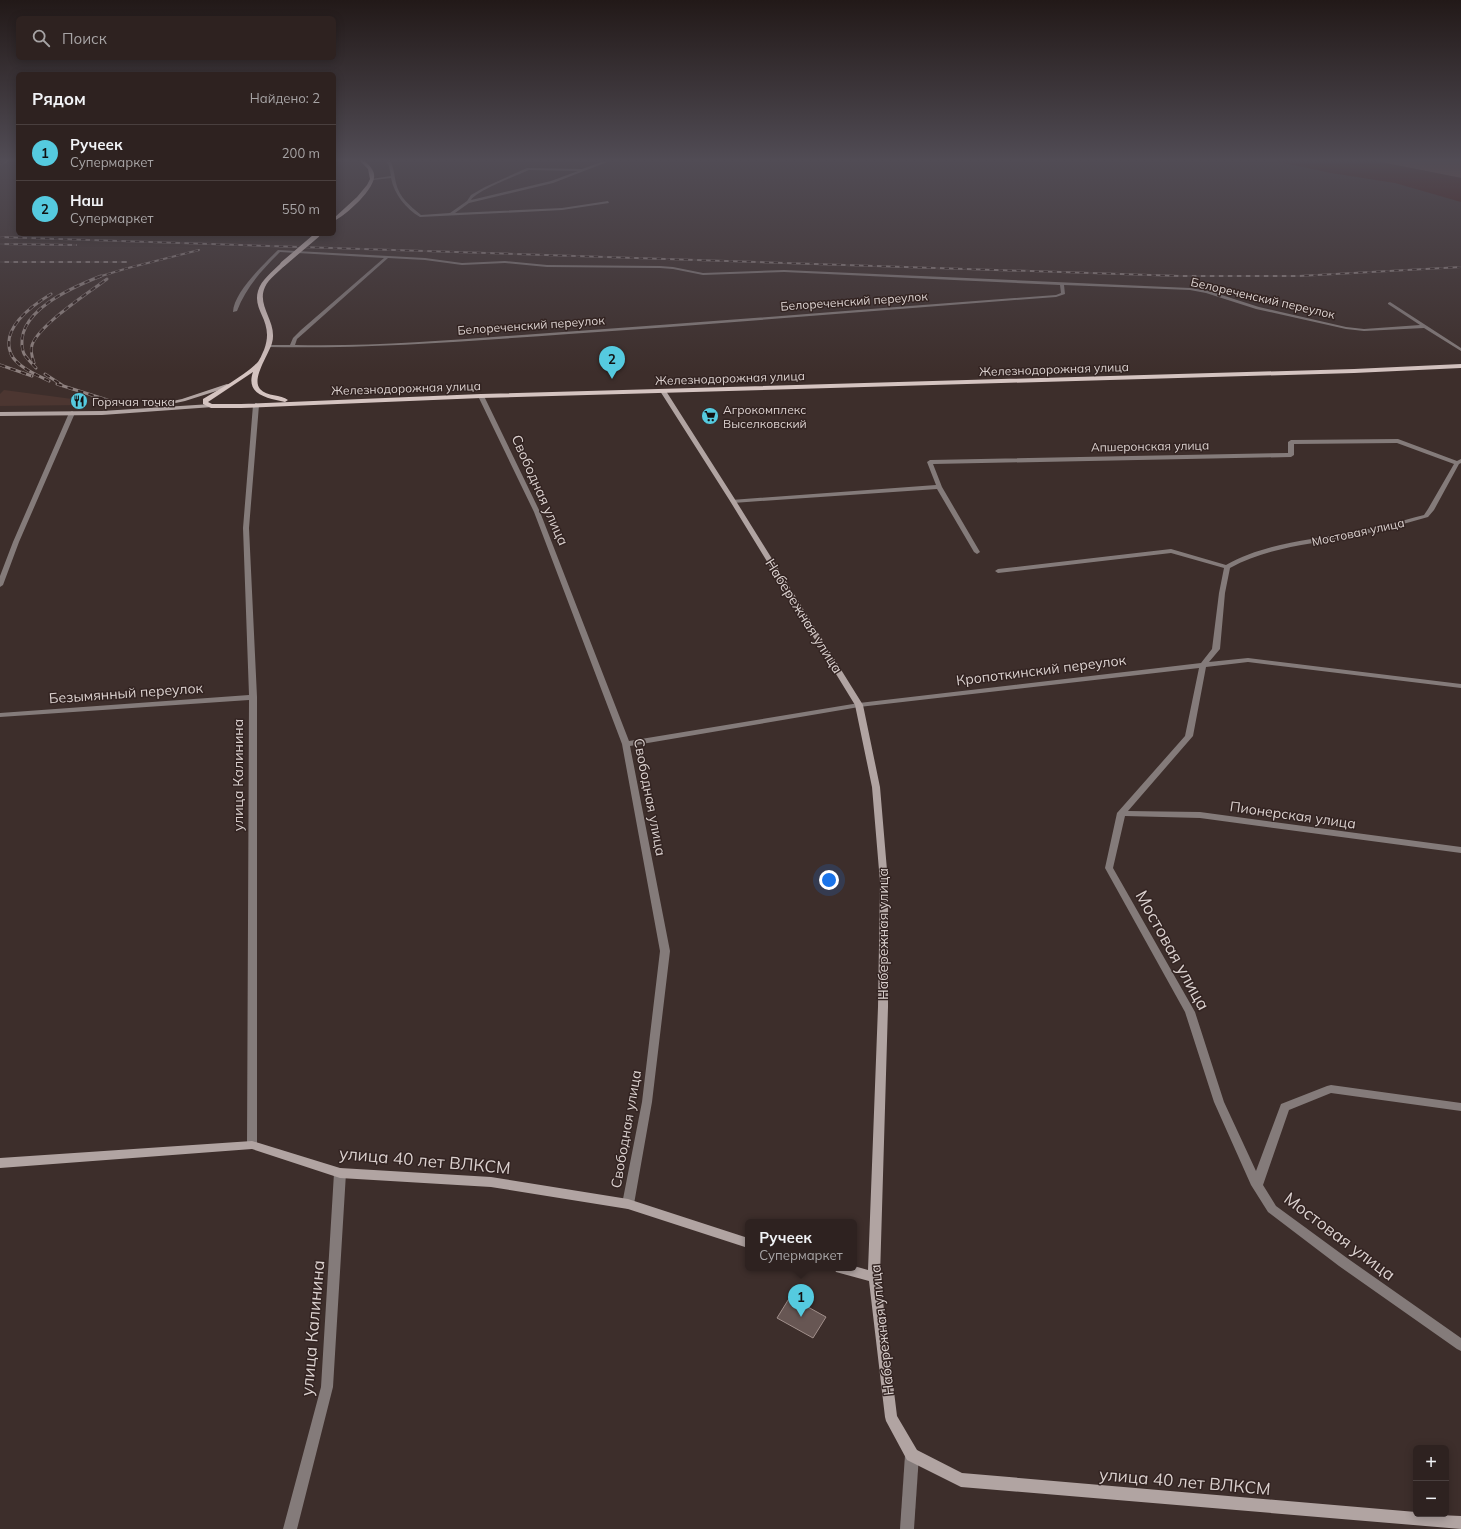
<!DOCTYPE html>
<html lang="ru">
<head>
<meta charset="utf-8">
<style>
  body { margin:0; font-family:Mulish,sans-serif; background:#362a29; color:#f1f3f6 }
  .controls { position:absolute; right:12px; bottom:12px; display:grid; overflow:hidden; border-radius:6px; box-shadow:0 2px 10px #0003 }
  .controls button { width:36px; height:36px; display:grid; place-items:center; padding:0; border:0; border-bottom:1px solid #493f3e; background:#2e2220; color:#f1f3f6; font:20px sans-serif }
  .you { position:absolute; left:829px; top:880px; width:14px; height:14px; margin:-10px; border:3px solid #fff; border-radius:50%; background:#1a73e8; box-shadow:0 0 0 6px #1a73e833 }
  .badge { display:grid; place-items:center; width:26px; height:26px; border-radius:50%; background:#55cadf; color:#111; font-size:13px; font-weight:700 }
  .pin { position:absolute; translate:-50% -33px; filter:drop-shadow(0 1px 2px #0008) }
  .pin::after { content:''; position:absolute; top:21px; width:14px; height:12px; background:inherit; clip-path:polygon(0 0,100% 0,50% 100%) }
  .popup { position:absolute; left:745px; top:1219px; width:112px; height:52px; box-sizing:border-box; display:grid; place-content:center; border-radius:6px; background:#2e2220; filter:drop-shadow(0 1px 3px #0005); font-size:13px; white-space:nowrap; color:#a7a4a5 }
  .popup b { font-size:15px; color:#f1f3f6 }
  .popup::after { content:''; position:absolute; left:50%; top:100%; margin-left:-8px; border:8px solid transparent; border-top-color:#2e2220 }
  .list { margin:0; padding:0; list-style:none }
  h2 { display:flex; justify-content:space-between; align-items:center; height:52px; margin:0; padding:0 16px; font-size:17px }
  h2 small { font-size:13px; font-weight:400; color:#a7a4a5 }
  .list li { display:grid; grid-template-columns:26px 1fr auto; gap:12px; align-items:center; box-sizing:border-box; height:56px; padding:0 16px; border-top:1px solid #493f3e }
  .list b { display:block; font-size:15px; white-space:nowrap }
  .list p { margin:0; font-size:13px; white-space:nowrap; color:#a7a4a5 }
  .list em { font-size:13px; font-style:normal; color:#a7a4a5 }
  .icon { flex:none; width:22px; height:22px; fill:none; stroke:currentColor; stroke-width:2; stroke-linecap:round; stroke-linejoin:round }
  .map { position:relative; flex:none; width:1461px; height:1529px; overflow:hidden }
  .search { position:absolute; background:#2e2220; box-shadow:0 2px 10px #0003; left:16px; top:16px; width:320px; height:44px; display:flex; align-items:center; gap:10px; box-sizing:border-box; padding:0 14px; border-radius:6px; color:#a7a4a5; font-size:15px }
  .panel { position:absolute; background:#2e2220; box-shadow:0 2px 10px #0003; left:16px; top:72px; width:320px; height:164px; border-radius:6px }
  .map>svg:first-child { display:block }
</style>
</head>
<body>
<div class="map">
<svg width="1461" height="1529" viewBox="0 0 1461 1529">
  <rect width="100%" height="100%" fill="#3d2e2b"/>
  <!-- built -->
  <polygon fill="#4c3631" points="4,390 88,401 84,405 0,406 0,394"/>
  <!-- green -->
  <polygon fill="#77483f" points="1366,159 1461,159 1461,178"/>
  <!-- water -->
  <polygon fill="#430c05" points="1264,159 1366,159 1461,178 1461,202 1395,183 1331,173"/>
  <!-- building -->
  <polygon fill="#675653" stroke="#a08e8a" points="790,1297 826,1317 813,1338 777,1318"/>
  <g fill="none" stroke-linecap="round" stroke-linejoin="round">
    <!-- street -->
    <g fill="#847b7a" fill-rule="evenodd">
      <path d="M385,159H389C394,167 394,174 396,183C399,197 410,206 421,215L450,213L467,201L471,195L485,187L527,168L582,169L610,159H615L553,183L469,203L455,213L562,208L608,201L609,203L562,210L420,217C406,209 394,194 391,178L373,180L371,179L391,176L389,166ZM529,170L578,171L551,181L471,200C478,190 516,176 529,170Z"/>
      <path d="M278,250L425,258L462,263L505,261L547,265L660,266L673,267L703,273L784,270L1190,288L1209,291L1259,307L1346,327L1364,329L1420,325L1388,304V303L1390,302L1461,348V351L1424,328L1364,331L1346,329L1256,309L1206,293L1190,290L1064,285L1065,294L1056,297C894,309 731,323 569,334C469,341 368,349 268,347L266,346V345H290L293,338L301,330L384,258L280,252C262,270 246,287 237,311L233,312C234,292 264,264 278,250ZM388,258L425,260L462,265L505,263L547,267L660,268L673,269L703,275L784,272L1060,285L1061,293L1056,295C891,307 727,321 563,332C474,338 384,347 295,345L297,339L305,332Z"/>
      <path d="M481,394L484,396L540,512L629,741L859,703L1201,663L1212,649L1219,593L1224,568L1171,553L998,573L995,571L998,569L1171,549L1226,565C1265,543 1310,540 1353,532C1377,528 1400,521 1424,515L1428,509L1454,464L1397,443L1294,444V455L1291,457L933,464L942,487L980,552L977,554L974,552L937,489L733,503L730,501L731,500L936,485L927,462L930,460L1288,453V442L1291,440L1398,439L1457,461L1461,459V463L1459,464L1434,510L1428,517C1403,524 1379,531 1354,536C1312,544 1268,547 1230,568L1225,593L1220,649L1209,662L1248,658L1461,684V688L1248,662L1206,667L1193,736L1128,811L1200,812L1461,847V853L1200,818L1125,816L1113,868L1195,1012L1224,1102L1256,1171L1281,1104L1327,1086L1331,1085L1461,1103V1111L1331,1093L1289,1110L1263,1185L1276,1206L1347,1258L1461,1338V1351L1457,1349L1339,1266L1268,1212L1251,1185L1214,1102L1185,1012L1105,868L1117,813L1185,736L1199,668L859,707L630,746L670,951L652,1102L634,1204L632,1207L628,1209L624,1207L622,1204L642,1102L660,951L622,744L534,512L478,396Z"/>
      <polygon points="256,403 259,405 249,528 257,697 257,1145 256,1148 252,1149 248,1148 247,1145 249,700 0,717 0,713 249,695 243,528 253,405"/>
      <polygon points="72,411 75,413 19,542 3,585 0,587 0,576 13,542 69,413"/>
      <polygon points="340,1168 344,1170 346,1173 333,1387 297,1529 283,1529 321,1387 334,1173 336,1170"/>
      <polygon points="912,1448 917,1450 919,1455 914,1529 900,1529 905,1455 907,1450"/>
    </g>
    <!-- secondary -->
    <g fill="#b1a4a2" fill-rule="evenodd">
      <polygon points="227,384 229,385 229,387 185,401 157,407 154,405 182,399"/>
      <polygon points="663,389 666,391 736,501 863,705 880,787 888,882 888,1007 880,1277 897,1416 917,1450 962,1473 1416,1512 1416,1514 1461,1516 1461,1529 961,1487 907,1460 886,1421 885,1417 869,1281 836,1272 834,1268 854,1268 854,1266 868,1270 878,1007 880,882 872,787 855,705 730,501 660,391"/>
      <polygon points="211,404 213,405 213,407 102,415 0,416 0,412 102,411"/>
      <polygon points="252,1141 340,1168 491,1177 628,1199 748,1238 748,1248 628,1209 491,1187 340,1178 252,1149 0,1168 0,1158"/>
    </g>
    <!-- primary -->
    <g fill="#d5c4c1" fill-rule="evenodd">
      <path d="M358,159H362C367,163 373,168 374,174C377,188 345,216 334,221V218L357,197L367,185L370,179L368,169Z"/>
      <path d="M281,263L286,264C279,272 269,278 265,287C256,306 278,322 272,343C269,354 251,379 260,389C267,397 281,394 288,400L285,402C268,398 245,395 253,372L208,402L212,404H241L481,394L1354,369L1461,364V368L1354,373L481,398L241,408H211L203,404V399C221,388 241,378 257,363C260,360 262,354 264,350C275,321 252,312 258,291C261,280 273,271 281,263Z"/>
    </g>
    <!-- rail-far1 casing -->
    <g stroke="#8e817f" stroke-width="2">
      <g id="rail-far1">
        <polyline points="0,164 13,159"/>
        <polyline points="0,237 1180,276 1299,276 1461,267"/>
        <polyline points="0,244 76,245"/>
        <polyline points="0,262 126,262"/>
        <polyline points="98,277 128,268 199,250"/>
      </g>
    </g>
    <!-- rail casing -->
    <g stroke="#8e817f" stroke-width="3">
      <g id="rail">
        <path d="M34,363C32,357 30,351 32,345C39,325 89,292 107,279"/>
        <polyline points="0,365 32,376"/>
        <path d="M36,368C32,363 24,357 23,351C13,312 73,287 101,276"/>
        <polyline points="45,374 62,385"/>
        <path d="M49,381C37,375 17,367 11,354C0,328 33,305 51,294"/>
        <polyline points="57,384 120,404"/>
      </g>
    </g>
    <!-- rail-far1 -->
    <use href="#rail-far1" stroke="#332422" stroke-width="1.5" stroke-dasharray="4.5" stroke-linecap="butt"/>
    <!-- rail -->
    <use href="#rail" stroke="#332422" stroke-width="2" stroke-dasharray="5.5" stroke-linecap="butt"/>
    <!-- primary-bridge -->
    <polyline stroke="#d5c4c1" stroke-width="5" points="283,264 317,235"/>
  </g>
  <!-- sky -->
  <linearGradient id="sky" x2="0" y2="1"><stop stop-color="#221918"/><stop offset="0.43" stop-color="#514c55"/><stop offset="1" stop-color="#514c55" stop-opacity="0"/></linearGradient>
  <rect width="1461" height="373" fill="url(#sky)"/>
  <!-- icons -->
  <defs>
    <g id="restaurant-disc" transform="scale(0.9)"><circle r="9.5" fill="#55cadf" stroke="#332422"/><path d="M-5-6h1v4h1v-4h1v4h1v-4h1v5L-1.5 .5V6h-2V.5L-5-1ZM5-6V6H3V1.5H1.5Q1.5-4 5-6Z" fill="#111"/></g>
    <g id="supermarket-disc" transform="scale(0.9)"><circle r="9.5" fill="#55cadf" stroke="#332422"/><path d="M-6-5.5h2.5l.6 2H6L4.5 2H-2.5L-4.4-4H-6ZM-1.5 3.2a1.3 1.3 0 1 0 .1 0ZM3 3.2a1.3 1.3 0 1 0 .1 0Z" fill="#111"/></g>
  </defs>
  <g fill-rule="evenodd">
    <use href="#restaurant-disc" x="79" y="401"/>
    <use href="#supermarket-disc" x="710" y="416"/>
  </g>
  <g text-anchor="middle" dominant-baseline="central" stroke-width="3" stroke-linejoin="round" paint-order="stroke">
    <!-- far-street labels -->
    <g font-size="12" fill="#dbd1cf" stroke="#332422">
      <text transform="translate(1263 298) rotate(13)">Белореченский переулок</text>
      <text transform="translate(854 301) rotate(-4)">Белореченский переулок</text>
      <text transform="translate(531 325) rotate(-4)">Белореченский переулок</text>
      <text transform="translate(1054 369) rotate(-2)">Железнодорожная улица</text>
      <text transform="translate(730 378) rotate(-2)">Железнодорожная улица</text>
      <text transform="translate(406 388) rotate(-2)">Железнодорожная улица</text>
      <text transform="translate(1150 446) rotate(-1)">Апшеронская улица</text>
      <text transform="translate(1358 532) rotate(-12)">Мостовая улица</text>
    </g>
    <!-- far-poi labels -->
    <g font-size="12" fill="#dbd1cf" stroke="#332422" text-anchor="start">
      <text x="92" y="401">Горячая точка</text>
      <text x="723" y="409">Агрокомплекс<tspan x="723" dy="14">Выселковский</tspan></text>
    </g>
    <!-- street labels -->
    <g font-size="14" fill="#dbd1cf" stroke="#332422">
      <text transform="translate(540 490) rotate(66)">Свободная улица</text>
      <text transform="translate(804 616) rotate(58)">Набережная улица</text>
      <text transform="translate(1041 670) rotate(-7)">Кропоткинский переулок</text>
      <text transform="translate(126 693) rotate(-4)">Безымянный переулок</text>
      <text transform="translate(238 775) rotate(-90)">улица Калинина</text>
      <text transform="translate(650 797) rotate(79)">Свободная улица</text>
      <text transform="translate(1293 815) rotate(8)">Пионерская улица</text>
      <text transform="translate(883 934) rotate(-90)">Набережная улица</text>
      <text transform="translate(626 1129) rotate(-80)">Свободная улица</text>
      <text transform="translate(882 1330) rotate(-96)">Набережная улица</text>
    </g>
    <!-- near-street labels -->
    <g font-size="17" fill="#dbd1cf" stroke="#332422">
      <text transform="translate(1173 950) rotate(61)">Мостовая улица</text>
      <text transform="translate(425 1160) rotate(5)">улица 40 лет ВЛКСМ</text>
      <text transform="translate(1340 1236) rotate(37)">Мостовая улица</text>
      <text transform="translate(312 1328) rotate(-85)">улица Калинина</text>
      <text transform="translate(1185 1481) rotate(5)">улица 40 лет ВЛКСМ</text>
    </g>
  </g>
</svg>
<div class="controls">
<button>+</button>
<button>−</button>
</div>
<div class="you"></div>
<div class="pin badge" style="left:801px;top:1317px">1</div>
<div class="popup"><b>Ручеек</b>Супермаркет</div>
<div class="pin badge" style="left:612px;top:379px">2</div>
<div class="search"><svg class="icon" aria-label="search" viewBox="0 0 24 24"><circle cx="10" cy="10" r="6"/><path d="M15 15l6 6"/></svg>Поиск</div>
<section class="panel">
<h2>Рядом<small>Найдено: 2</small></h2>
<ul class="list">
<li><span class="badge">1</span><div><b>Ручеек</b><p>Супермаркет</p></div><em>200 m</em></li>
<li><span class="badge">2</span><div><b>Наш</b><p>Супермаркет</p></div><em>550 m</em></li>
</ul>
</section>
</div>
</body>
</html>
